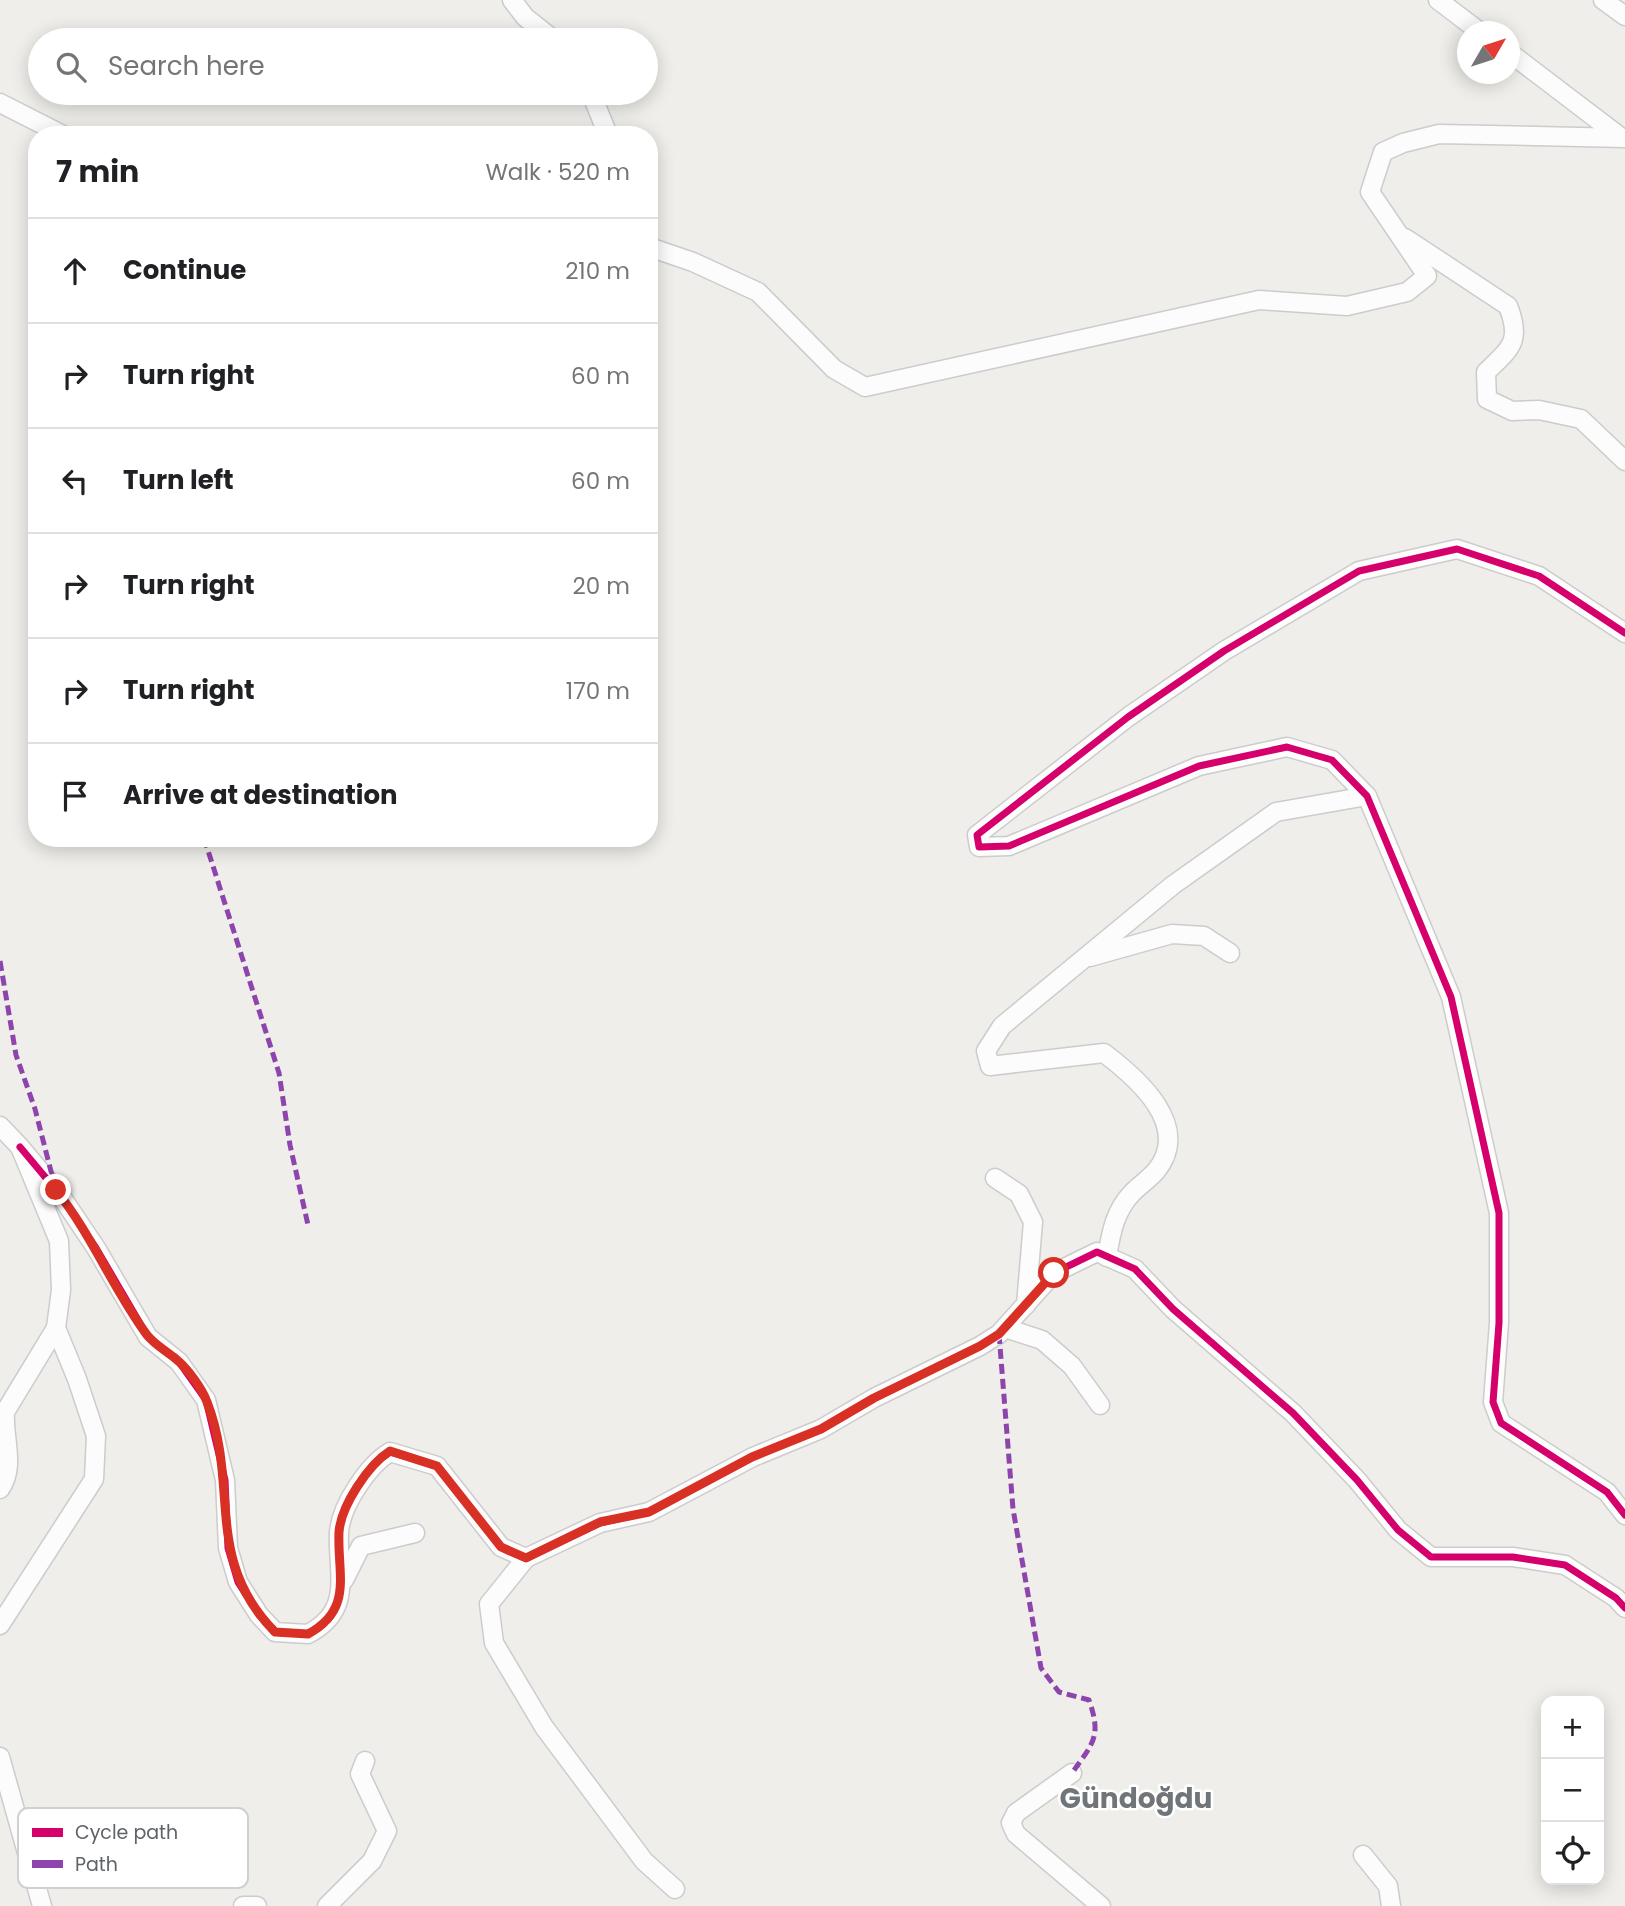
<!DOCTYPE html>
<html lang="en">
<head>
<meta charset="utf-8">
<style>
  body { margin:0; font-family:Poppins,sans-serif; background:#f2f2f2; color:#202124 }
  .controls { position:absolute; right:21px; bottom:21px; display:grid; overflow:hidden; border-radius:14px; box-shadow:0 4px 18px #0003 }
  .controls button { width:63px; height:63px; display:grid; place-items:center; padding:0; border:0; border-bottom:2px solid #e0e0e0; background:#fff; color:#202124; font:35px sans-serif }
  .compass { position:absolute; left:1457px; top:21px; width:63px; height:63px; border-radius:50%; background:#fff; box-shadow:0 4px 18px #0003; rotate:51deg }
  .stop { position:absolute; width:21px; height:21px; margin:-16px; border:5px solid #d93025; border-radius:50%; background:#fff }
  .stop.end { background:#d93025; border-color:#fff; box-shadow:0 2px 7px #0008 }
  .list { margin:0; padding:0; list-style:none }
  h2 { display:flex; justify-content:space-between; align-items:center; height:91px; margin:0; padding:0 28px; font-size:30px }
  h2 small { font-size:23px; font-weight:400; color:#757577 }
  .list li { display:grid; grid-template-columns:46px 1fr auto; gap:21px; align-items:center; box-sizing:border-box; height:105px; padding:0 28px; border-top:2px solid #e0e0e0 }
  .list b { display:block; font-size:26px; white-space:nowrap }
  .list em { font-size:23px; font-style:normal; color:#757577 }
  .icon { flex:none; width:38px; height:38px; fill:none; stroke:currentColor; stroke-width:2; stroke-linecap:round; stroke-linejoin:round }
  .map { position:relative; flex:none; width:1625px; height:1906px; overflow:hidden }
  .search { position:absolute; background:#fff; box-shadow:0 4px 18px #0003; left:28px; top:28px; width:630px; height:77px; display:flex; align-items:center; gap:18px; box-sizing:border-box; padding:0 24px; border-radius:38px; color:#757577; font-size:26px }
  .panel { position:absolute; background:#fff; box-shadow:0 4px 18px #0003; left:28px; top:126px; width:630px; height:721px; border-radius:28px }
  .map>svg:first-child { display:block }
</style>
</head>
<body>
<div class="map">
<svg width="1625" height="1906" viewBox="0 0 1625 1906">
  <rect width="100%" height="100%" fill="#efeeea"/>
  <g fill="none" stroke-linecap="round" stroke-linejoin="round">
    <!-- minor casing -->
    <g stroke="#cbcccc" stroke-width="21">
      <g id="minor">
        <polyline points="512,0 525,17 554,40"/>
        <polyline points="1438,0 1480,32"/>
        <polyline points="1603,0 1625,16"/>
        <polyline points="1510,53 1619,136"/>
        <polyline points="591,93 608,135"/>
        <polyline points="0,103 63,135"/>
        <path d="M1405,238L1508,306C1522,341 1511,348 1486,372L1487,399L1512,411L1539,410L1581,419L1625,461"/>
        <polyline points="649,247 693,262 758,292 834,369 865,387 1259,300 1347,306 1407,292 1427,276 1370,192 1383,152 1403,143 1439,134 1625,138"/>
        <polyline points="1625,633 1539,576 1457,549 1359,571 1224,651 1128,717 977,835 979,847 1009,846 1199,766 1287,747 1332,760 1367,796 1451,997 1499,1213 1499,1323 1493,1402 1501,1423 1607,1492 1625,1515"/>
        <polyline points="1090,957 1172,934 1204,936 1230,953"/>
        <polyline points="0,1126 20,1147 59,1241 61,1290 56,1328 77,1379 96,1436 94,1479 0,1625"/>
        <path d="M20,1147L61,1196L96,1248L148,1337L179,1362L206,1400L225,1480L228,1548L238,1582L259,1615L275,1632L308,1634C354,1610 337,1574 339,1532C341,1506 368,1465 390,1452L437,1466L501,1547L526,1558L600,1523L649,1512L753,1457L821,1429L874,1398L980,1346L999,1334L1054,1273L1097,1252L1135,1269L1173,1309L1293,1413L1357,1480L1398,1530L1431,1557H1513L1565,1565L1616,1598L1625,1608"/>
        <polyline points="995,1178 1019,1194 1033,1222 1026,1305"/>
        <path d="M1107,1257C1111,1232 1115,1211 1132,1193C1140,1185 1149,1179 1156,1171C1193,1126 1137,1078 1104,1053L990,1066L986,1051L1002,1026L1173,885L1276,812L1367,796"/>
        <polyline points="1005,1328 1042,1340 1072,1366 1100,1405"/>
        <path d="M0,1489C16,1467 3,1437 5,1412L56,1328"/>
        <polyline points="526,1558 489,1604 494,1643 544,1727 644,1861 675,1889"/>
        <polyline points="344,1580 361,1546 415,1533"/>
        <polyline points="0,1757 42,1906"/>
        <polyline points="1072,1773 1016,1813 1011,1823 1016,1834 1101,1906"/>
        <polyline points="1363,1855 1388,1886 1391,1906"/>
        <polyline points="243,1906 257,1906"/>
        <polyline points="327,1906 372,1861 387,1831 360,1774 365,1761"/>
      </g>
    </g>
    <!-- minor -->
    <use href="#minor" stroke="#fdfcfc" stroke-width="18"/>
    <!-- quiet -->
    <g stroke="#8e44ad" stroke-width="5" stroke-dasharray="10 5" stroke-linecap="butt">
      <polyline points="204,838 279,1073 290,1145 308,1225"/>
      <polyline points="0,961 16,1055 35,1109 54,1183"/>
      <path d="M999,1334L1013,1509L1041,1668L1059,1692L1089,1700C1102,1737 1093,1743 1072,1773"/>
    </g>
    <!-- cycleway casing -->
    <g stroke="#fff" stroke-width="11">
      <g id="cycleway">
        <polyline points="1625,633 1539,576 1457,549 1359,571 1224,651 1128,717 977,835 979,847 1009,846 1199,766 1287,747 1332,760 1367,796 1451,997 1499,1213 1499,1323 1493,1402 1501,1423 1607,1492 1625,1515"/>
        <path d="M20,1147L61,1196L96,1248L148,1337L179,1362L206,1400L225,1480L228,1548L238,1582L259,1615L275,1632L308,1634C354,1610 337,1574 339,1532C341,1506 368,1465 390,1452L437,1466L501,1547L526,1558L600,1523L649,1512L753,1457L821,1429L874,1398L980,1346L999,1334L1054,1273L1097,1252L1135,1269L1173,1309L1293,1413L1357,1480L1398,1530L1431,1557H1513L1565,1565L1616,1598L1625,1608"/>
      </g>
    </g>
    <!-- cycleway -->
    <use href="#cycleway" stroke="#d6006c" stroke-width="7"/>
  </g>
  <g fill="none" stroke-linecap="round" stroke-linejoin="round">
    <!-- route -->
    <path stroke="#d93025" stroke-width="9" d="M56,1190C92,1235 113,1289 147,1335C154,1344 166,1351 176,1359C187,1368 202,1388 207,1402C240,1487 203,1559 275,1632L308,1634C354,1609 337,1574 339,1532C341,1506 368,1465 390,1451L437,1466L501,1547L526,1558L600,1522L649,1512L752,1457L821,1429L874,1398L980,1346L999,1334L1054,1273"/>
  </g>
  <g text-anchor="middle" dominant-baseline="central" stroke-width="5" stroke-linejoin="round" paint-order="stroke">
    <!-- quarter labels -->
    <g font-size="28" font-weight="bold" fill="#70757a" stroke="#fff">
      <text x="1136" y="1798">Gündoğdu</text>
    </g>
  </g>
  <!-- legend -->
  <rect x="18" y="1808" width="230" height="80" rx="10" fill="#fff" stroke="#cfd0d2" stroke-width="2"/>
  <rect x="32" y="1828" width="31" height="9" fill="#d6006c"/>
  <rect x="32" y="1860" width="31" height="8" fill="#8e44ad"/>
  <g font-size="19" fill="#5f6368">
    <text x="75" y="1839">Cycle path</text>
    <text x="75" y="1871">Path</text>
  </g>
</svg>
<div class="controls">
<button>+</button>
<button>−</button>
<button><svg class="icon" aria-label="locate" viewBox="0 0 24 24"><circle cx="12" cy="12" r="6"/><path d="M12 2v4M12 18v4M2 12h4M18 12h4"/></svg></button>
</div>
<svg class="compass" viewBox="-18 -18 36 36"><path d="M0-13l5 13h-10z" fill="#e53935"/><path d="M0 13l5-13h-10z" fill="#757577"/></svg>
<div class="stop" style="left:1054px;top:1273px"></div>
<div class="stop end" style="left:56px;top:1190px"></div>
<div class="search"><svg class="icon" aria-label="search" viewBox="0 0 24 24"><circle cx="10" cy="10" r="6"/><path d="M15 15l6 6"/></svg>Search here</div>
<section class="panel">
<h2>7 min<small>Walk · 520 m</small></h2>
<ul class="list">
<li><svg class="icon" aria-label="ahead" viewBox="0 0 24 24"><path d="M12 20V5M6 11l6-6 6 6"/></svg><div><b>Continue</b></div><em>210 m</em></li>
<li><svg class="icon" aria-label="right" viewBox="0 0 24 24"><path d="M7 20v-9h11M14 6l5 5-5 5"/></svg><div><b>Turn right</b></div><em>60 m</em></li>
<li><svg class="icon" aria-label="left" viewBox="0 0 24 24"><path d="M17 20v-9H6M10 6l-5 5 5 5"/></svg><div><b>Turn left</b></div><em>60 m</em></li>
<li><svg class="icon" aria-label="right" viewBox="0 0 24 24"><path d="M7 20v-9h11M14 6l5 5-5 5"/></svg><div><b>Turn right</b></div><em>20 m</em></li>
<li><svg class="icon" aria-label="right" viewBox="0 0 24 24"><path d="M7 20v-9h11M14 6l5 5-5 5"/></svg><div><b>Turn right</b></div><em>170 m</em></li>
<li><svg class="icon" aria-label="arrive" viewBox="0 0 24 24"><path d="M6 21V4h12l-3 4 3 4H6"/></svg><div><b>Arrive at destination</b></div></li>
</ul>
</section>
</div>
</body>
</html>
